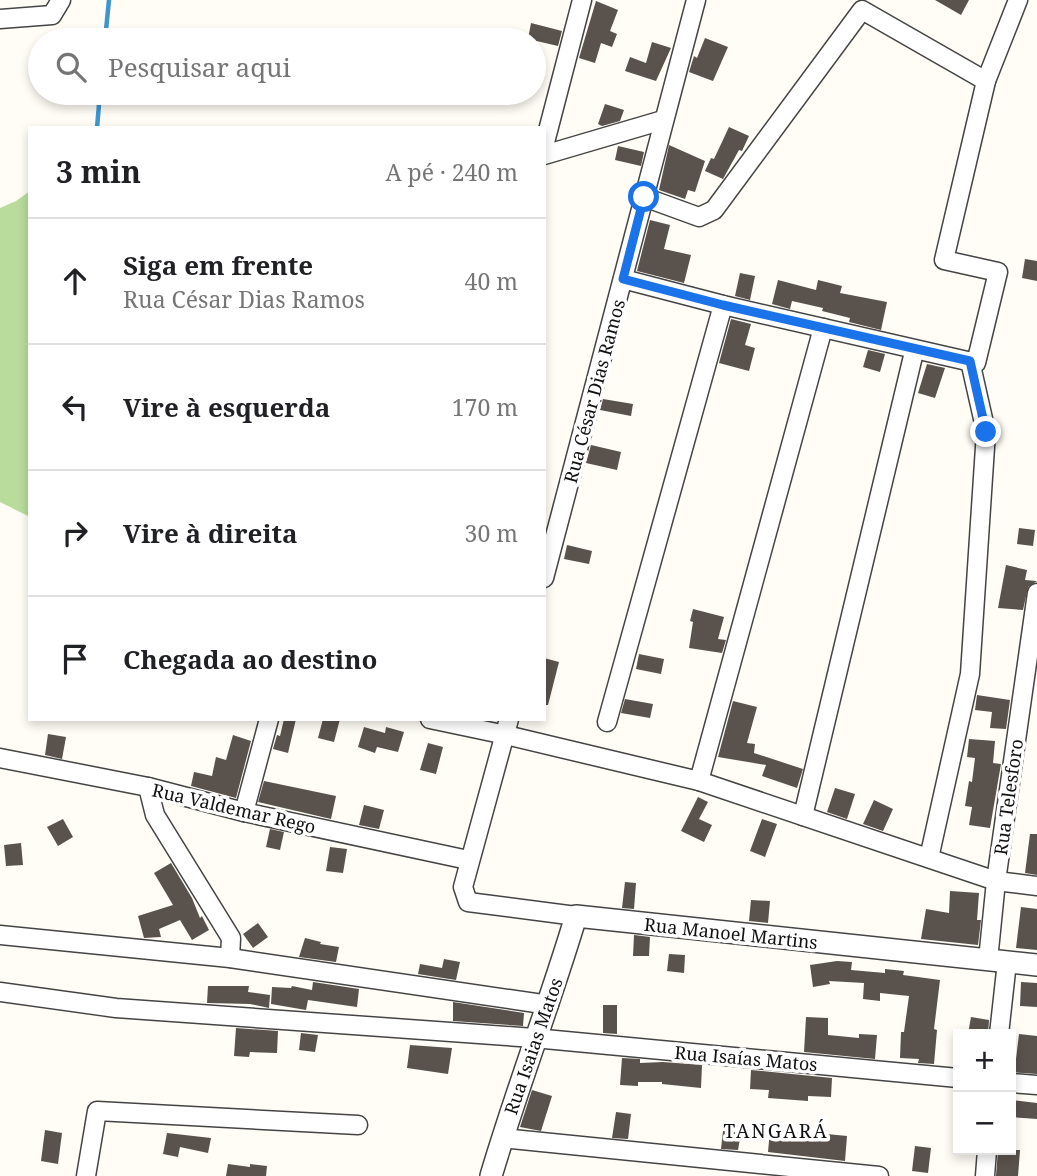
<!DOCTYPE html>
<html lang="pt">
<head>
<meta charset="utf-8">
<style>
  body { margin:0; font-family:"Noto Serif",serif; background:#f2f2f2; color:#202124 }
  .controls { position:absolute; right:21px; bottom:21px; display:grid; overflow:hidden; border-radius:0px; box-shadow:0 4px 10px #0003 }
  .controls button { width:63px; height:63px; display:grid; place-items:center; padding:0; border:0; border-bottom:2px solid #e0e0e0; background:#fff; color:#202124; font:35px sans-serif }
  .stop { position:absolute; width:21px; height:21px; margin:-16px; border:5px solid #1a73e8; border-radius:50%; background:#fff }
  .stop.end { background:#1a73e8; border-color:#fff; box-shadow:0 2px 7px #0008 }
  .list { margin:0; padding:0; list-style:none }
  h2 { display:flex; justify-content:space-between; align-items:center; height:91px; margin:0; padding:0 28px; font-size:30px }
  h2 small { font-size:23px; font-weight:400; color:#757577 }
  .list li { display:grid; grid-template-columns:46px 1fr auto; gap:21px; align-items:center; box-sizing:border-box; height:126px; padding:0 28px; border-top:2px solid #e0e0e0 }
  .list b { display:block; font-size:26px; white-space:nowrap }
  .list p { margin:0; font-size:23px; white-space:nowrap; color:#757577 }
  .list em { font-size:23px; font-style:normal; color:#757577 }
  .icon { flex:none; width:38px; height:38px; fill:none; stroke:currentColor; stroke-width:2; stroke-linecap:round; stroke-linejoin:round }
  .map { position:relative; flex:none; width:1037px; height:1176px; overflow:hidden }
  .search { position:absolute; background:#fff; box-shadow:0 4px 10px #0003; left:28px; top:28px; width:518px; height:77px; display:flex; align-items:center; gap:18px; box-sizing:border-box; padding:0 24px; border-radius:38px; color:#757577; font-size:26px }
  .panel { position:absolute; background:#fff; box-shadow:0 4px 10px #0003; left:28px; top:126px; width:518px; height:595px; border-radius:0px }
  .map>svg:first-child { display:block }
</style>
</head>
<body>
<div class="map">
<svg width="1037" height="1176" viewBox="0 0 1037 1176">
  <rect width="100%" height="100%" fill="#fffdf5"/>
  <!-- forest -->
  <polygon fill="#b9dc9c" points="30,191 30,517 0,502 0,208 16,201"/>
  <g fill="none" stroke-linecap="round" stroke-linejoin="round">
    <!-- stream -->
    <g stroke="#3f96cf" stroke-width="4.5">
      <polyline points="105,40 109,0"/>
      <polyline points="97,128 100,93"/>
    </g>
  </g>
  <!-- building -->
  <g fill="#5a524d">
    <polygon points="935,0 969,0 961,15"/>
    <polygon points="596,1 618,10 610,31 617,34 612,47 601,43 595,63 579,58"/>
    <polygon points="531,23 562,31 558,46 528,39"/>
    <polygon points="705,38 728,47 713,81 689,72 694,56 697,58"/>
    <polygon points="652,42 671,48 656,81 625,71 630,57 646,63"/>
    <polygon points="605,104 624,110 620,121 602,126 598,124"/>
    <polygon points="729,127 749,136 742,151 739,150 723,179 705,171 711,158 714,159"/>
    <polygon points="669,145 705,161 695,192 688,190 685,199 659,190"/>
    <polygon points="618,146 644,152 641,166 615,160"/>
    <polygon points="650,220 670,225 664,249 691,255 684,283 637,271"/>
    <polygon points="1025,259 1037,261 1037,281 1022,278"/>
    <polygon points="740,273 755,276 750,300 735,296"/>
    <polygon points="778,280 816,290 818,280 842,286 840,293 887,302 881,330 849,322 850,318 822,311 823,308 792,301 790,309 772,304"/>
    <polygon points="731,319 751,324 745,345 755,348 749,371 719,363"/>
    <polygon points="868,350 885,354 880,372 863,367"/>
    <polygon points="927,364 945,368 935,398 918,393"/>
    <polygon points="603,399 633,404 631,416 600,410"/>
    <polygon points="591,445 621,452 617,470 586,463"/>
    <polygon points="1019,528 1035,530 1033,546 1017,544"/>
    <polygon points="567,545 592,551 589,564 564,559"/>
    <polygon points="1006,565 1027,570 1025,580 1037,581 1028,587 1023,610 998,608"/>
    <polygon points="693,609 724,617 718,639 726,640 722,653 689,648 693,622 690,621"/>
    <polygon points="639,654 664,659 661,674 636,669"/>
    <polygon points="544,658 559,662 548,705 544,705"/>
    <polygon points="977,695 1010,700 1006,729 990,728 992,712 975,710"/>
    <polygon points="625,699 653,704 650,718 621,713"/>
    <polygon points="733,701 757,707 747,743 755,744 754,753 803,769 797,788 762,776 766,765 718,757"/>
    <polygon points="284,719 296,719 288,753 273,749 277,735 280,736"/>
    <polygon points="323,719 340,719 334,742 318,738"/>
    <polygon points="364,727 385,733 386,727 404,732 398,752 377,747 375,753 358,747"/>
    <polygon points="48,734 66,737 62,759 45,755"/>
    <polygon points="233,735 251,741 236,798 191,786 194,772 212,776 216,757 226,760"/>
    <polygon points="969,739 995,741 993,763 1001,764 990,828 969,825 972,807 965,806 969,781 972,782 975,758 967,757"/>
    <polygon points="428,743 443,747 436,774 420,770"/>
    <polygon points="264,781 336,796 331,819 258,802"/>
    <polygon points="835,788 855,794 847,819 827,812"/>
    <polygon points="698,797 708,802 699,819 712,825 704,842 681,831"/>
    <polygon points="874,800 893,809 883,831 863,824"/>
    <polygon points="364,805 384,810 379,829 359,825"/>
    <polygon points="63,819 73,837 58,846 47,827"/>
    <polygon points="762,819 777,824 765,857 750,851"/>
    <polygon points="270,829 284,832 280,850 266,847"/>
    <polygon points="1030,834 1037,834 1037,875 1025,873"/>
    <polygon points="21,843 23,865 6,866 4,845"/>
    <polygon points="330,847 347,849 343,873 326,871"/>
    <polygon points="171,863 192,898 200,918 202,916 209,930 192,940 180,920 159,929 161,937 144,938 138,916 173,905 154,873"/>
    <polygon points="625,882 636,883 634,909 622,908"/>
    <polygon points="950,891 979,893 977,920 981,920 978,945 921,939 926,909 949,913"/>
    <polygon points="751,900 770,901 768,923 749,921"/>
    <polygon points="1021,907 1037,909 1037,950 1016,948"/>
    <polygon points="258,923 268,937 253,948 243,934"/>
    <polygon points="634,935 650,937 649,956 633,956"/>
    <polygon points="305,938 321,942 320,944 339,947 336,962 299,957"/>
    <polygon points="669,954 685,955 684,973 667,971"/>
    <polygon points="444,959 460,962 456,980 418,974 420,964 442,968"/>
    <polygon points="837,961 852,962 851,970 885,973 885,969 904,971 903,975 940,980 934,1029 937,1030 934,1064 918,1063 919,1059 900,1058 901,1032 904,1032 909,996 880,993 880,1001 863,999 864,983 829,981 830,984 813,987 810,965"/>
    <polygon points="313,982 359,989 357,1007 308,1000 306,1010 271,1004 272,987 291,988 292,986 312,990"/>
    <polygon points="1021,982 1037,983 1037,1007 1020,1006"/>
    <polygon points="208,986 249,986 248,992 270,995 269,1008 250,1004 207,1003"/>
    <polygon points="453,1002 524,1013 523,1026 453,1021"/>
    <polygon points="603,1005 617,1005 617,1034 603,1033"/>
    <polygon points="806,1017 828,1018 828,1035 859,1038 859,1034 877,1035 875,1059 804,1052"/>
    <polygon points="971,1017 989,1020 988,1034 968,1034"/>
    <polygon points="236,1028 278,1031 277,1053 250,1052 249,1057 234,1056"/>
    <polygon points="301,1033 318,1035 315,1052 299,1050"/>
    <polygon points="1019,1034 1037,1036 1037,1074 1011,1072 1011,1058 1016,1059"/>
    <polygon points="410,1045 452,1048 448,1074 407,1068"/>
    <polygon points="622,1058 640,1059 640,1063 663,1062 702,1065 701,1088 662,1084 662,1082 638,1082 638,1086 620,1085"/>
    <polygon points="751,1070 832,1078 831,1097 808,1096 808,1101 768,1098 769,1090 750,1089"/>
    <polygon points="532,1090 552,1096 541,1131 520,1127"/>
    <polygon points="1011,1100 1037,1103 1037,1119 1011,1117"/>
    <polygon points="616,1112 631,1114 628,1139 612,1138"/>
    <polygon points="815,1129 827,1130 827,1134 847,1136 845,1161 768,1152 770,1130 815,1134"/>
    <polygon points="45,1130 62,1133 58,1164 41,1161"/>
    <polygon points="723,1131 741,1133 738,1150 721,1149"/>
    <polygon points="167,1133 211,1138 208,1153 180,1147 178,1157 163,1154"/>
    <polygon points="915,1146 931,1148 928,1173 912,1171"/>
    <polygon points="998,1150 1020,1150 1018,1176 996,1176"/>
    <polygon points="228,1164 250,1167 250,1164 267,1166 266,1176 226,1176"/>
  </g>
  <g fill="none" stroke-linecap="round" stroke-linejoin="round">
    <!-- minor casing -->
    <g stroke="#444" stroke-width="21">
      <g id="minor">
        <polyline points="0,19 52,15 61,0"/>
        <polyline points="544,146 582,0"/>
        <polyline points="544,155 663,120"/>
        <polyline points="644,197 699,217 714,210 862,10 986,81"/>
        <polyline points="623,279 723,305 976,363 998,272 944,260 986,81 1018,0"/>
        <polyline points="544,578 696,0"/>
        <polyline points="430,719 506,735 699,781 996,881 1037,886"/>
        <polyline points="509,719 463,887 468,902 576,916"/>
        <polyline points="607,722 723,305"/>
        <polyline points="0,758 148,787 244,812 468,860"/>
        <polyline points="699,781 823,328"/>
        <polyline points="148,787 155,815 231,938 230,958"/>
        <polyline points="244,812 269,719"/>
        <polyline points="803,816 914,352"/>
        <polyline points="929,858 970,674 986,432 970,361"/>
        <polyline points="0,935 230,958 549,1005"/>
        <polyline points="988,960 996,881 1037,593"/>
        <polyline points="0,992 116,1008 534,1038 958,1078"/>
        <polyline points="999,1034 1007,962"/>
        <polyline points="1011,1083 1037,1085"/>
        <polyline points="502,1138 879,1176"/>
        <polyline points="86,1176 97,1111 358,1125"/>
        <polyline points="985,1176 987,1150"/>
      </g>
    </g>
    <!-- tertiary casing -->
    <g stroke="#444" stroke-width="24">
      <path id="tertiary" d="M491,1176C517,1088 550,1003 576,916L1037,965"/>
    </g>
    <!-- minor -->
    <use href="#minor" stroke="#fff" stroke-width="18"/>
    <!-- tertiary -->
    <use href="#tertiary" stroke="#fff" stroke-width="21"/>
  </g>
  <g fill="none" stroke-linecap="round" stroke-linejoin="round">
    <!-- route -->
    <polyline stroke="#1a73e8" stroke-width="9" points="644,197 623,279 723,305 970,361 986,432"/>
  </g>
  <g text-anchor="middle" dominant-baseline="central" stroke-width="7" stroke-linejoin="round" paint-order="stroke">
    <!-- street labels -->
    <g font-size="18" fill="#111" stroke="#fff">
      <text transform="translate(594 391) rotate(-75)">Rua César Dias Ramos</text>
      <text transform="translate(1008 797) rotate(-82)">Rua Telesforo</text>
      <text transform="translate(234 808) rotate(13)">Rua Valdemar Rego</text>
      <text transform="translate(731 933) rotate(6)">Rua Manoel Martins</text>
      <text transform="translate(533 1046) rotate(-71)">Rua Isaias Matos</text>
      <text transform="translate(746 1058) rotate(5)">Rua Isaías Matos</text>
    </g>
    <!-- neighbourhood labels -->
    <g font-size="19" letter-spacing="2" fill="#111" stroke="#fff">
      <text x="776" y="1131">TANGARÁ</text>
    </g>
  </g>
</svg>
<div class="controls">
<button>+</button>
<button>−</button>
</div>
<div class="stop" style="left:644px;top:197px"></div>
<div class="stop end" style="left:986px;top:432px"></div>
<div class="search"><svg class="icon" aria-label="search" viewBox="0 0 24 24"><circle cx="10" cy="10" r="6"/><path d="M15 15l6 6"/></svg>Pesquisar aqui</div>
<section class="panel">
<h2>3 min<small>A pé · 240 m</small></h2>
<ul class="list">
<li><svg class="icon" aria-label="ahead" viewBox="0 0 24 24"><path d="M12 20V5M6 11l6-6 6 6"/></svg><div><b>Siga em frente</b><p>Rua César Dias Ramos</p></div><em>40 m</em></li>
<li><svg class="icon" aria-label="left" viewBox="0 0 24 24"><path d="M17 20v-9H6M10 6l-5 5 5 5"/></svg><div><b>Vire à esquerda</b></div><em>170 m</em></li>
<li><svg class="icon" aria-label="right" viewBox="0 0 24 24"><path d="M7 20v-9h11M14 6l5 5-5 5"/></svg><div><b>Vire à direita</b></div><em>30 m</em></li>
<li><svg class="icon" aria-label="arrive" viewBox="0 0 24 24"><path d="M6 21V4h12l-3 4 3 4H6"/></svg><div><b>Chegada ao destino</b></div></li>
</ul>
</section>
</div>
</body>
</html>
